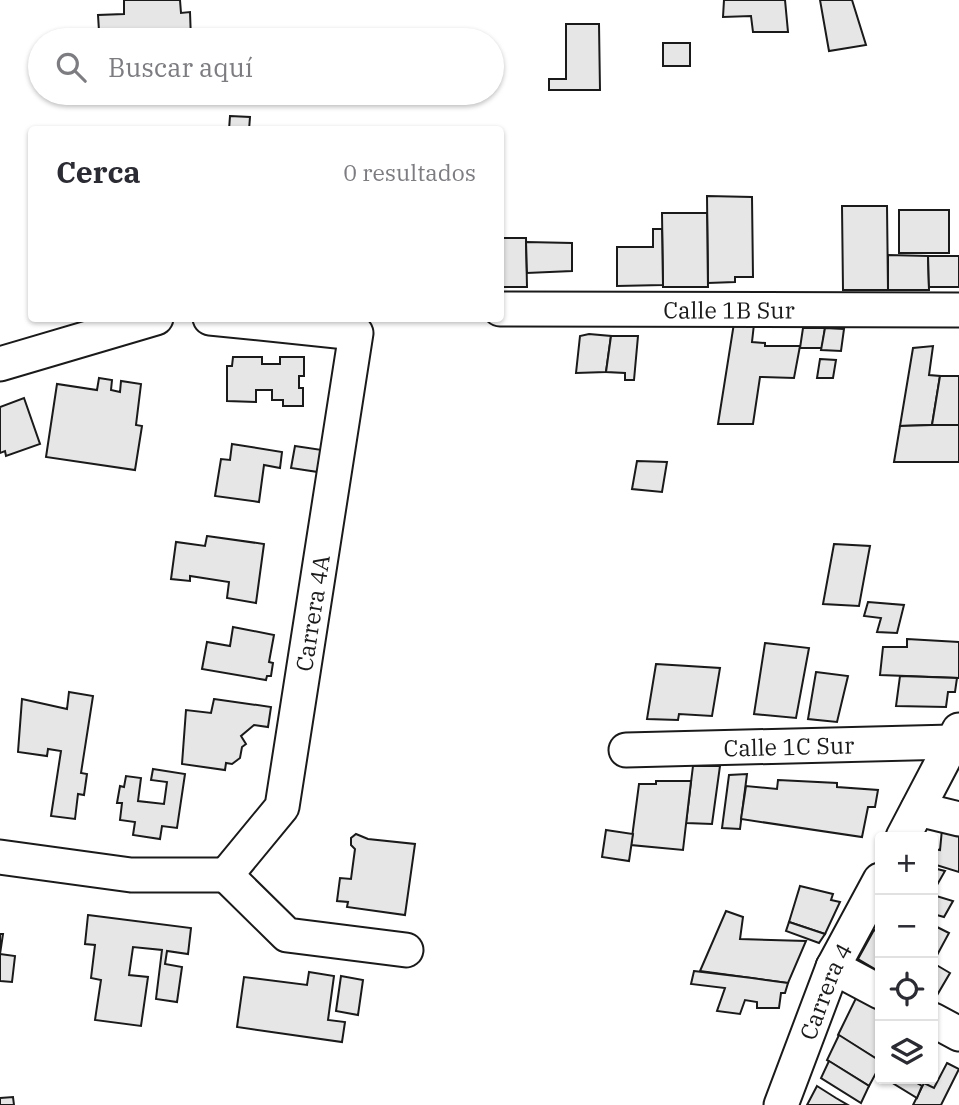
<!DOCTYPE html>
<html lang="es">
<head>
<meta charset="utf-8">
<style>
  body { margin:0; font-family:"IBM Plex Serif",serif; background:#f7f7f7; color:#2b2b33 }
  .controls { position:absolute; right:21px; bottom:21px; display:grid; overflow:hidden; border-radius:7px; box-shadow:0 2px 5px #0004 }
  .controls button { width:63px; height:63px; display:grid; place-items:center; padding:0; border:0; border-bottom:2px solid #e1e1e2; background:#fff; color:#2b2b33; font:35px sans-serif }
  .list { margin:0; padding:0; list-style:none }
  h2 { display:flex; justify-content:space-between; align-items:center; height:91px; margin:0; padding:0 28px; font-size:30px }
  h2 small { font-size:23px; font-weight:400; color:#7c7c81 }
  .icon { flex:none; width:38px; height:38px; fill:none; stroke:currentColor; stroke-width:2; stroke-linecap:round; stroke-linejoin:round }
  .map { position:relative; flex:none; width:959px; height:1105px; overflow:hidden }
  .search { position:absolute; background:#fff; box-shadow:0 2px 5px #0004; left:28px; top:28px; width:476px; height:77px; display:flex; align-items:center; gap:18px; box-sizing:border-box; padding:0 24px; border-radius:38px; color:#7c7c81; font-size:26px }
  .panel { position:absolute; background:#fff; box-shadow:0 2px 5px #0004; left:28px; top:126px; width:476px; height:196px; border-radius:7px }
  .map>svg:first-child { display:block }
</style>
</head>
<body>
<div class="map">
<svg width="959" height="1105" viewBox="0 0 959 1105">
  <rect width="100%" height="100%" fill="#fff"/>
  <!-- building -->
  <g fill="#e6e6e6" stroke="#1a1a1a" stroke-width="2">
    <polygon points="124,0 180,0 181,13 190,12 191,40 173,40 173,31 126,32 126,40 108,40 108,31 99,31 98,15 124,14"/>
    <polygon points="724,0 785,0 788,32 753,32 751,16 723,17"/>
    <polygon points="820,0 852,0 866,45 829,51"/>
    <polygon points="566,24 599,24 600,90 549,90 549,79 566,79"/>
    <polygon points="369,34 370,40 333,40 333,39"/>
    <rect x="663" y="43" width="27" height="23"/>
    <polygon points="230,116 250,117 249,130 229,130"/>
    <polygon points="707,196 752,197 753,277 735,277 735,282 708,283"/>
    <polygon points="842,206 887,206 888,290 843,290"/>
    <rect x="899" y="210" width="50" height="43"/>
    <polygon points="662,213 707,213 708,287 663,287"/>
    <polygon points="653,229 662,229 663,285 617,286 617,247 653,247"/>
    <polygon points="500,238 526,238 527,287 500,287"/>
    <polygon points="526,242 572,243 572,271 527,273"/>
    <polygon points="888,255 928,256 929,290 888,290"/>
    <polygon points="928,256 959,256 959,287 929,287"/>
    <polygon points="734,323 754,324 752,342 765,343 765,346 800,346 794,378 760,377 753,424 718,424"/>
    <polygon points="803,328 825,328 822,348 800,348"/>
    <polygon points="825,328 844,329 841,351 821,350"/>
    <polygon points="589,334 611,336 606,372 576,373 580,336"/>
    <polygon points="611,336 638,336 634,380 625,380 625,373 606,372"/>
    <polygon points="933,346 929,375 940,376 932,425 900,426 913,348"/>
    <polygon points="233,357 262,357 262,364 280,364 280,357 304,357 304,376 299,376 299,388 303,388 303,406 283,406 283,400 272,400 272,390 256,390 256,402 227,401 227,366 232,366"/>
    <polygon points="820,359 836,360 833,378 817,378"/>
    <polygon points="940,376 959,376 959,425 932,425"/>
    <polygon points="99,378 112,380 111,390 120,392 121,381 141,384 136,425 142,426 135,470 46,457 57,384 97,390"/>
    <polygon points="24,398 40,444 6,456 5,451 0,453 0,407"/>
    <polygon points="932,425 959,425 959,462 894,462 900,426"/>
    <polygon points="232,444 282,452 280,468 264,465 259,502 215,496 221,459 230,460"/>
    <polygon points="295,446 322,450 318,472 291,468"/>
    <polygon points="637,461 667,462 662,492 632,489"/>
    <polygon points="207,536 264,544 256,603 227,598 229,582 190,576 190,581 171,579 176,542 205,546"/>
    <polygon points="834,544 870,546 859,606 823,604"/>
    <polygon points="868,602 904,605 897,633 877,632 881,618 864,616"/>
    <polygon points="233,627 274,635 269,662 273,663 271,676 267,676 266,680 202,669 207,642 230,646"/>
    <polygon points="907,639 959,642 959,678 880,675 883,647 907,647"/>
    <polygon points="765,643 809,648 796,718 754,714"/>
    <polygon points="656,664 720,668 712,716 679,714 678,720 647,719"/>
    <polygon points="816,672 848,676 837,722 808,719"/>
    <polygon points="900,676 957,678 955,692 948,692 946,707 896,706"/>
    <polygon points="69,692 93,696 81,773 87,774 84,795 78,794 75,819 51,816 61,751 48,749 47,756 18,752 22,699 67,709"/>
    <polygon points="214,699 271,707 268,727 254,725 241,736 246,744 242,747 240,758 232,764 226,763 225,770 182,764 186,710 211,713"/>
    <polygon points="693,766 720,766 712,824 686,823"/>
    <polygon points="153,769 185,774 177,828 162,826 160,839 133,835 135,822 120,820 122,803 117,803 120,786 124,787 126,776 141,778 138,801 164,804 167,782 151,780"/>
    <polygon points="747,774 740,829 722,828 729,775"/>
    <polygon points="778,780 837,783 837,787 878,790 875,807 868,807 862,837 741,819 746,786 777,789"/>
    <polygon points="656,781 691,781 683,850 631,845 639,784 656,784"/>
    <polygon points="943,819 959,824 959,872 933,864 933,849 940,850"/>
    <polygon points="606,830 633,834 629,861 602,857"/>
    <polygon points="356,834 368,839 415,844 405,915 347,907 348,902 337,901 340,878 351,879 355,849 351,845 351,838"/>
    <polygon points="933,868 945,871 933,892"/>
    <polygon points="800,886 833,894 831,900 840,902 825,934 789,922"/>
    <polygon points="933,895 953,901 944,917 933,914"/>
    <polygon points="726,911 743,917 740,939 806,941 788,983 700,971"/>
    <polygon points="88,915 191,928 188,954 167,951 165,964 182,967 177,1002 156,999 162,950 133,947 129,975 148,977 141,1026 95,1020 101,980 91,978 95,945 85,944"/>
    <polygon points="789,922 825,934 819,943 786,931"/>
    <polygon points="933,925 949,933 936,957 933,956"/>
    <polygon points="874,930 880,933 880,972 858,959"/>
    <polygon points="0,934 3,934 0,954 15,956 12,982 0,981"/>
    <polygon points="933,963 950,973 933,1002"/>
    <polygon points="694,971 752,978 788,983 785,993 781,993 779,1008 757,1008 757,1002 745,1000 740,1014 717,1011 725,988 691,984"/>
    <polygon points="309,972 334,976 328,1020 345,1022 342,1042 237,1027 244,977 307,985"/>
    <polygon points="341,976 363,980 358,1015 336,1011"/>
    <polygon points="859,992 880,1003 880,1061 838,1035"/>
    <polygon points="839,1035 880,1061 880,1076 876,1073 869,1086 827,1060"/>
    <polygon points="829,1061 869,1086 861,1103 821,1078"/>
    <polygon points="947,1063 959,1069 941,1105 913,1105 924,1083 934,1088"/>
    <polygon points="886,1079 910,1079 922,1086 917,1098"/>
    <polygon points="817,1086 836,1098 848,1105 807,1105"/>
    <polygon points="13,1097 14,1105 0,1105 0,1098"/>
  </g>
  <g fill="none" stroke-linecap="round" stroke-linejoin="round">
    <!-- minor casing -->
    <g stroke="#1a1a1a" stroke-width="37">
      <g id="minor">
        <path id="s1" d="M500,309L959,310"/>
        <polyline points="210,318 356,333 282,807 226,875"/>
        <polyline points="0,364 156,318"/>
        <path id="s2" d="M626,750L952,742"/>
        <polyline points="918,809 959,819"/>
        <polyline points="903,837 959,730"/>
        <polyline points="0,857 131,875 226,875"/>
        <polyline points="226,875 287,935 406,950"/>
        <polyline points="833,967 880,992"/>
        <polyline points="933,1020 959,1034"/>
        <path id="s3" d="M781,1105L833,967L880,880"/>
      </g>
    </g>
    <!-- minor -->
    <use href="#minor" stroke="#fff" stroke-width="33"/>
  </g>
  <g text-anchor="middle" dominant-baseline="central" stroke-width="5" stroke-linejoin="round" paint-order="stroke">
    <!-- street labels -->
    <g font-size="23" fill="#1a1a1a" stroke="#fff">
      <text stroke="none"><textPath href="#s1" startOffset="229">Calle 1B Sur</textPath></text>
      <text transform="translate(312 613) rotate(-81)">Carrera 4A</text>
      <text stroke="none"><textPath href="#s2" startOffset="163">Calle 1C Sur</textPath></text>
      <text stroke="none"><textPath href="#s3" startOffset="122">Carrera 4</textPath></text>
    </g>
  </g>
</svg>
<div class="controls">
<button>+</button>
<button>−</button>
<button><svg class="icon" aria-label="locate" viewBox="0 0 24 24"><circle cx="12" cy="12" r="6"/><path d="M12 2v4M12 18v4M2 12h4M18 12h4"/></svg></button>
<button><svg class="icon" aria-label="layers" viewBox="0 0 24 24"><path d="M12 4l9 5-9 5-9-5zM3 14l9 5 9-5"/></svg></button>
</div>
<div class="search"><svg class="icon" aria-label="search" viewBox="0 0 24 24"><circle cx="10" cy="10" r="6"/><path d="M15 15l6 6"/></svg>Buscar aquí</div>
<section class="panel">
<h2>Cerca<small>0 resultados</small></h2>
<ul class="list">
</ul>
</section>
</div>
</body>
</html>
